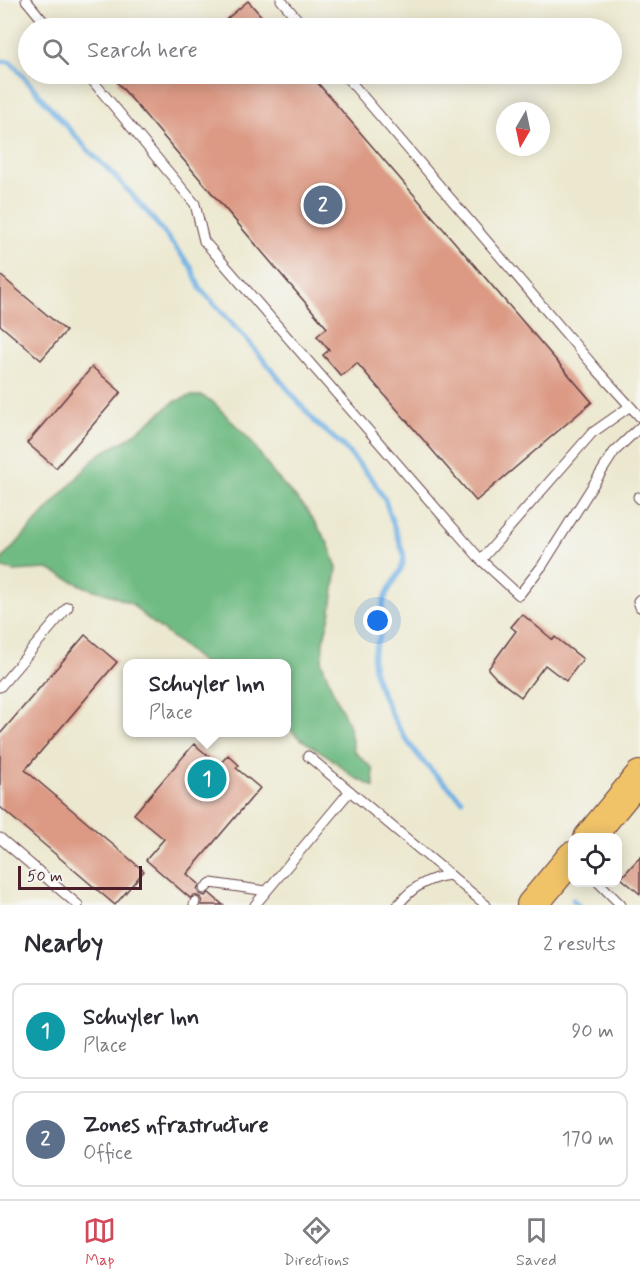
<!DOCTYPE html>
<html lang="en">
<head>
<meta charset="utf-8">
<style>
  body { margin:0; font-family:Mynerve,sans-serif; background:#f7f7f7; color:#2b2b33 }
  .controls { position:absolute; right:18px; bottom:18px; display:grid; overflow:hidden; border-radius:12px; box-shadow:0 3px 15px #0003 }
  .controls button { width:54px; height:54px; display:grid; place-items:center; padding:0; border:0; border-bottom:2px solid #e1e1e2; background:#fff; color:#2b2b33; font:30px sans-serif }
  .compass { position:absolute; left:496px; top:102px; width:54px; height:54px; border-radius:50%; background:#fff; box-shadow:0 3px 15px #0003; rotate:189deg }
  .scale { position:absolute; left:18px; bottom:15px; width:124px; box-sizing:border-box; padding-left:6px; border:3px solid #4a1f2b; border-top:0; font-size:16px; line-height:21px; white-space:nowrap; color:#4a1f2b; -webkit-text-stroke:4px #f6f6f2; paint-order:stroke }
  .you { position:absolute; left:378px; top:621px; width:21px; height:21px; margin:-15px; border:4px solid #fff; border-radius:50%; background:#1a73e8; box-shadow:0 0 0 9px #1a73e833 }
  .badge { display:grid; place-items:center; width:39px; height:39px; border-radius:50%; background:#d1495b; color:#fff; font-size:20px; font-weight:700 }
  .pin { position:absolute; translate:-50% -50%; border:3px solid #fff; box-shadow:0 2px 6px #0006 }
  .popup { position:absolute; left:123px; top:659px; width:168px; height:78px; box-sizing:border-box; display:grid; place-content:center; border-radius:12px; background:#fff; filter:drop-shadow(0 2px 4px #0005); font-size:20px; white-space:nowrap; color:#7c7c81 }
  .popup b { font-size:22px; color:#2b2b33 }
  .popup::after { content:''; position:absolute; left:50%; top:100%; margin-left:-12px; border:12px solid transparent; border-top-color:#fff }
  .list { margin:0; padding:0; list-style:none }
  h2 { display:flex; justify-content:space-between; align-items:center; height:78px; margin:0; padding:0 24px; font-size:26px }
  h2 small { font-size:20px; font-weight:400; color:#7c7c81 }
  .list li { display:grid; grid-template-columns:39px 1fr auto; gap:18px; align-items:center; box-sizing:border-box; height:96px; margin:0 12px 12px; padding:0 12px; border:2px solid #e1e1e2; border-radius:12px }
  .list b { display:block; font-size:22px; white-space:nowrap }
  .list p { margin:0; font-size:20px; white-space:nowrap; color:#7c7c81 }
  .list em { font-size:20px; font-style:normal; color:#7c7c81 }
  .icon { flex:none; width:33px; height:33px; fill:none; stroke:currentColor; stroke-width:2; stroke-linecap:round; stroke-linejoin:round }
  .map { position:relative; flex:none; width:640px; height:905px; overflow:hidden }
  .search { position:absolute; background:#fff; box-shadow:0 3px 15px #0003; left:18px; right:18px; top:18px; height:66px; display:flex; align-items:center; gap:15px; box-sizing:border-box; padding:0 21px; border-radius:33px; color:#7c7c81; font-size:22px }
  .sheet { height:294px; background:#fff }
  nav { display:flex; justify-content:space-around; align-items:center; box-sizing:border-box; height:84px; border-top:2px solid #e1e1e2; background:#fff; font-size:16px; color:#7c7c81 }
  nav a { display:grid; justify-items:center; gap:3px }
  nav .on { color:#d1495b }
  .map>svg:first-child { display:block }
</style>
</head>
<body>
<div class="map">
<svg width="640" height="905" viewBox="0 0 640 905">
  <rect width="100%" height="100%" fill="#f6f6f2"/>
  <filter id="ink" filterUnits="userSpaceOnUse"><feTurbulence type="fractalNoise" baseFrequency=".0167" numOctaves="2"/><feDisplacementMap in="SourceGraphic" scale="12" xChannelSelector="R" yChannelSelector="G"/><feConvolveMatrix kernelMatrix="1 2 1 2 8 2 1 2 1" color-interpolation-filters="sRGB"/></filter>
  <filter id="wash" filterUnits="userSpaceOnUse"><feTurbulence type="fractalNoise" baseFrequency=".008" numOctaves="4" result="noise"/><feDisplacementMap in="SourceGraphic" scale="24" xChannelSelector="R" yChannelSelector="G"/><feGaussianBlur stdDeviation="1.35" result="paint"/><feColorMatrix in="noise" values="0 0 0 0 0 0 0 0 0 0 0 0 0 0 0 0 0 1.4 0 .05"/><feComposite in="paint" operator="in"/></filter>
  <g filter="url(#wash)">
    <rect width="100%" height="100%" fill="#ece8cf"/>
    <!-- forest -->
    <polygon fill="#70bb83" stroke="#5d6d57" stroke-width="1.5" points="190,396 202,396 213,402 251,441 273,473 307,510 328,543 337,568 330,616 323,641 322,663 333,691 349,726 354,751 373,769 374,787 354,777 328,756 299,738 287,726 286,664 203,663 179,643 143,615 132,604 111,595 85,587 48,569 14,571 3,568 0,565 3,558 98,455 129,438 174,402"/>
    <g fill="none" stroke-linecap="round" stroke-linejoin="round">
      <!-- stream -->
      <g stroke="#6eb0e3" stroke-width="5">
        <path d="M0,61L11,62L55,113L88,150L114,175L150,215L191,267L200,288L248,341L315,422L342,445L373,480L385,500L404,555C403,578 387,584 383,604C381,614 383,623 381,632C379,641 373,649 373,658C372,671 379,686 384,698C392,717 401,734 414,750C426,767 447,785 462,800"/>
        <polyline points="573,900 578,905"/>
      </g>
    </g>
    <g id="blocks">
      <!-- building -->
      <g fill="#dc9a84">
        <polygon points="248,1 272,28 216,28"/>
        <polygon points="127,74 310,74 592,402 476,501 357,363 341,376 323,355 329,350 317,336 327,328 117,82"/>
        <polygon points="0,275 66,331 41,360 0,325"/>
        <polygon points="92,367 121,392 56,468 27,443"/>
        <polygon points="522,614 553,640 555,637 583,659 566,681 545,665 521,697 496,678 488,669 516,631 511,627"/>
        <polygon points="85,635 117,662 25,770 144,871 115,905 0,807 0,734"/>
        <polygon points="194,744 219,765 228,755 239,765 236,768 260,788 187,874 199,884 197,890 199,894 205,896 209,893 223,905 201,905 202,901 200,897 194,895 190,898 146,860 164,839 134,814"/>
        <polygon points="640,857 640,894 621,878"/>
      </g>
    </g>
  </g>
  <g filter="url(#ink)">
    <use href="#blocks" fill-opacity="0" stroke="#623d44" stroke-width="1.5"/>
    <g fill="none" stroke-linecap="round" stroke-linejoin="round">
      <!-- service casing -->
      <g stroke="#623d44" stroke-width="11">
        <g id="service">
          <polyline points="26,0 49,28"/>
          <polyline points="281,0 305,28"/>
          <polyline points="87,74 195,204 204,241 481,560"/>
          <polyline points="344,74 597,370 640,417"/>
          <polyline points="629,407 592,433 481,560 519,595 542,566 614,452 640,427"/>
          <polyline points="638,497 640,499"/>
          <polyline points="640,599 638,601 640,607"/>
          <polyline points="0,687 68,607"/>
          <polyline points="308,756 486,905"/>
          <polyline points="0,838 78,905"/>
          <polyline points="598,882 621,905"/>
          <polyline points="204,889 211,883 266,891"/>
          <polyline points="194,905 195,902"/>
          <polyline points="255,905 350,791"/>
          <path d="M398,905C412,887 428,878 450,875"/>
        </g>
      </g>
      <!-- primary casing -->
      <g stroke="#623d44" stroke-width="32">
        <g id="primary">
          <polyline points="589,838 640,776"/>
          <polyline points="532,905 572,857"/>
        </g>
      </g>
      <!-- service -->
      <use href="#service" stroke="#fff" stroke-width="9"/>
      <!-- primary -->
      <use href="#primary" stroke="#f0c369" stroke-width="30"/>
    </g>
  </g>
</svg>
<div class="controls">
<button><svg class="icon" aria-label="locate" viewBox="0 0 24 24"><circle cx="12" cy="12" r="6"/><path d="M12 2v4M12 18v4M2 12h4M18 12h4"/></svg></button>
</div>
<svg class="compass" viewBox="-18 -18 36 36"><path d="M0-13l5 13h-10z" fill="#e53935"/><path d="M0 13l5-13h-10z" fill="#7c7c81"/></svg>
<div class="scale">50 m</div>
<div class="you"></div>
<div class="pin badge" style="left:207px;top:779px;background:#0f9aa8">1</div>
<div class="popup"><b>Schuyler Inn</b>Place</div>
<div class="pin badge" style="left:323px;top:205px;background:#5c6f8a">2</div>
<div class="search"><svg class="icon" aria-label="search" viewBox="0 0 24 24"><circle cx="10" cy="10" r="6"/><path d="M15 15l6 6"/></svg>Search here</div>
</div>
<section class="sheet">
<h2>Nearby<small>2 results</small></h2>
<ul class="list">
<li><span class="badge" style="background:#0f9aa8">1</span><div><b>Schuyler Inn</b><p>Place</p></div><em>90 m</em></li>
<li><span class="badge" style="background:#5c6f8a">2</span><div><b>Zones nfrastructure</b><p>Office</p></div><em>170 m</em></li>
</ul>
</section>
<nav>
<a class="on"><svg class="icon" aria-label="map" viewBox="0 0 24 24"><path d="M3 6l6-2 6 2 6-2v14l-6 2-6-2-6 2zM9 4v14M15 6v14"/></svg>Map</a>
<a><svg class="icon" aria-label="directions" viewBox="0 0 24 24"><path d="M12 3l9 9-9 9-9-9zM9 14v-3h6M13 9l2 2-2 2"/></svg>Directions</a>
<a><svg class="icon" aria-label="saved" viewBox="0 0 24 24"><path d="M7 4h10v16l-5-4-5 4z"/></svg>Saved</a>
</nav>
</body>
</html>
